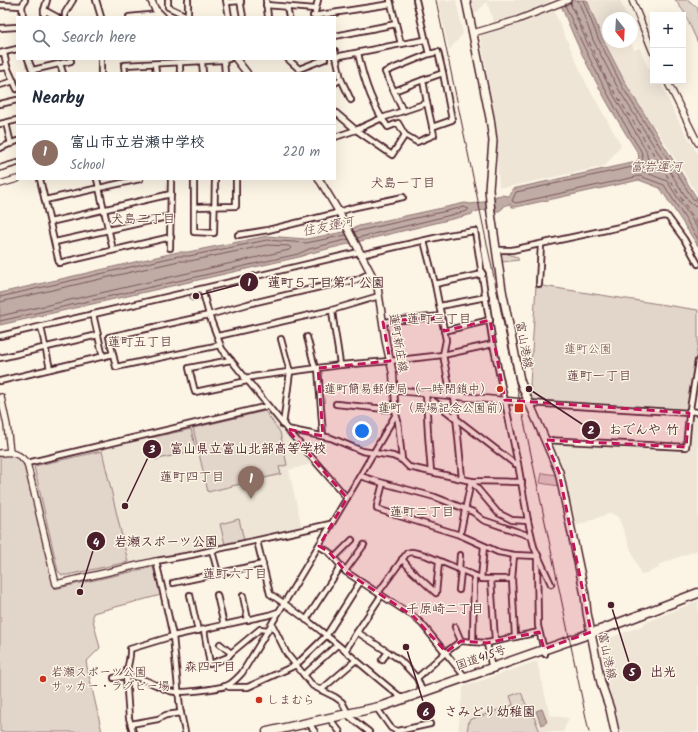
<!DOCTYPE html>
<html lang="en">
<head>
<meta charset="utf-8">
<style>
  body { margin:0; font-family:Kalam,"Klee One",sans-serif; background:#f2f2f3; color:#1f2937 }
  .controls { position:absolute; right:12px; top:12px; display:grid; overflow:hidden; border-radius:0px; box-shadow:0 4px 16px #0002 }
  .controls button { width:36px; height:36px; display:grid; place-items:center; padding:0; border:0; border-bottom:1px solid #e0e1e3; background:#fff; color:#1f2937; font:20px sans-serif }
  .compass { position:absolute; left:602px; top:12px; width:36px; height:36px; border-radius:50%; background:#fff; box-shadow:0 4px 16px #0002; rotate:162deg }
  .you { position:absolute; left:362px; top:431px; width:14px; height:14px; margin:-10px; border:3px solid #fff; border-radius:50%; background:#1a73e8; box-shadow:0 0 0 6px #1a73e833 }
  .badge { display:grid; place-items:center; width:26px; height:26px; border-radius:50%; background:#c8321e; color:#fff; font-size:13px; font-weight:700 }
  .pin { position:absolute; translate:-50% -33px; filter:drop-shadow(0 1px 2px #0008) }
  .pin::after { content:''; position:absolute; top:21px; width:14px; height:12px; background:inherit; clip-path:polygon(0 0,100% 0,50% 100%) }
  .list { margin:0; padding:0; list-style:none }
  h2 { display:flex; justify-content:space-between; align-items:center; height:52px; margin:0; padding:0 16px; font-size:17px }
  h2 small { font-size:13px; font-weight:400; color:#747a83 }
  .list li { display:grid; grid-template-columns:26px 1fr auto; gap:12px; align-items:center; box-sizing:border-box; height:56px; padding:0 16px; border-top:1px solid #e0e1e3 }
  .list b { display:block; font-size:15px; white-space:nowrap }
  .list p { margin:0; font-size:13px; white-space:nowrap; color:#747a83 }
  .list em { font-size:13px; font-style:normal; color:#747a83 }
  .icon { flex:none; width:22px; height:22px; fill:none; stroke:currentColor; stroke-width:2; stroke-linecap:round; stroke-linejoin:round }
  .map { position:relative; flex:none; width:698px; height:732px; overflow:hidden }
  .search { position:absolute; background:#fff; box-shadow:0 4px 16px #0002; left:16px; top:16px; width:320px; height:44px; display:flex; align-items:center; gap:10px; box-sizing:border-box; padding:0 14px; border-radius:0px; color:#747a83; font-size:15px }
  .panel { position:absolute; background:#fff; box-shadow:0 4px 16px #0002; left:16px; top:72px; width:320px; height:108px; border-radius:0px }
  .map>svg:first-child { display:block }
</style>
</head>
<body>
<div class="map">
<svg width="698" height="732" viewBox="0 0 698 732">
  <rect width="100%" height="100%" fill="#fcf5e5"/>
  <filter id="ink" filterUnits="userSpaceOnUse"><feTurbulence type="fractalNoise" baseFrequency=".025" numOctaves="2"/><feDisplacementMap in="SourceGraphic" scale="8" xChannelSelector="R" yChannelSelector="G"/><feConvolveMatrix kernelMatrix="1 2 1 2 8 2 1 2 1" color-interpolation-filters="sRGB"/></filter>
  <g filter="url(#ink)">
    <!-- built -->
    <g fill="#eee5d7">
      <polygon points="443,0 456,0 463,34 449,50 438,1"/>
      <polygon points="472,0 550,0 551,3 494,24 487,2 475,14"/>
      <polygon points="587,0 620,0 627,18 608,18 608,42 631,42 634,50 640,48 648,68 653,70 653,81 660,81 675,114 698,155 698,195 655,127 653,128 627,86 601,36"/>
      <polygon points="553,9 586,83 621,145 605,166 508,187 499,187 497,163 497,130 480,35"/>
      <polygon points="266,409 312,464 289,470 302,528 191,553 188,551 69,577 60,577 54,570 32,465"/>
      <polygon points="692,413 698,413 698,550 658,565 659,568 641,575 618,517 610,513 576,526 563,467 552,444 552,442 689,449"/>
      <polygon points="698,601 698,732 619,732 601,650 607,639 644,625 644,623"/>
      <polygon points="537,661 550,715 569,718 563,732 458,731 463,687"/>
    </g>
    <!-- green -->
    <g fill="#e2d5ca" stroke="#967a7a">
      <polygon points="675,0 689,0 689,2 698,8 698,43 684,12"/>
      <polygon points="502,252 517,257 519,260 502,262 500,253"/>
      <polygon points="536,285 698,310 698,343 688,411 538,402 531,398 529,392 531,390 530,384"/>
      <polygon points="201,292 203,298 191,301 189,295"/>
      <polygon points="265,411 280,432 287,465 279,467 281,474 208,492 193,428"/>
      <polygon points="191,429 196,450 155,460 150,438"/>
      <polygon points="102,451 128,562 67,575 62,575 58,571 34,466"/>
      <polygon points="0,453 22,456 29,470 54,589 153,567 161,595 93,613 93,620 100,648 86,662 102,732 0,732"/>
      <polygon points="542,473 557,475 559,486 540,483"/>
      <polygon points="239,519 244,540 225,544 220,524"/>
      <polygon points="521,692 526,705 530,707 540,732 467,732 469,720 513,705 510,696"/>
    </g>
    <!-- water -->
    <g fill="#c0aca5" stroke="#917474">
      <path d="M559,0H587L601,36L627,86L698,200V246L660,188L639,180L516,207H512L510,204L504,206L503,208L499,211H496L495,208L473,212V214L311,253L299,257L0,325V293L178,252H188L267,236L306,239L344,232L359,226L465,203L471,204L494,200L496,196L502,195L508,196L511,194L512,189L636,162L639,158L638,153C607,105 579,54 559,0Z"/>
      <polygon points="542,709 547,722 541,725 536,711"/>
    </g>
    <g fill="none" stroke-linecap="round" stroke-linejoin="round">
      <!-- shore -->
      <g stroke="#79575c" stroke-width="1">
        <polyline points="578,0 593,40 619,90 689,202 693,205 698,206"/>
        <polyline points="583,0 598,38 623,88 693,199 698,201"/>
        <polyline points="570,3 589,47 613,94 646,150 648,160 642,171 667,181 698,229"/>
        <path d="M565,5C587,56 612,105 641,151L643,159L637,166L516,192L512,201L516,203L640,176L664,185L698,239"/>
        <polyline points="354,232 464,207 469,209 467,211 357,238"/>
        <polyline points="0,297 178,256 189,256 267,240 306,243 346,235"/>
        <polyline points="0,302 179,261 190,261 267,245 289,246 291,248 289,250 0,316"/>
        <polyline points="0,321 298,254 309,249 349,239"/>
      </g>
      <!-- ferry -->
      <polyline stroke="#6d4950" stroke-width="1" stroke-dasharray="5 4" stroke-linecap="butt" points="570,1 607,80 698,225"/>
      <!-- minor casing -->
      <g stroke="#4a1f2b" stroke-width="8">
        <g id="minor">
          <polyline points="96,0 101,17"/>
          <polyline points="168,0 168,7 187,16"/>
          <polyline points="226,0 229,17"/>
          <polyline points="240,0 243,17"/>
          <polyline points="266,0 268,17"/>
          <polyline points="227,2 241,1"/>
          <polyline points="0,5 22,6"/>
          <polyline points="266,5 315,9"/>
          <polyline points="287,7 289,17"/>
          <polyline points="44,10 57,17"/>
          <polyline points="315,12 318,0"/>
          <polyline points="313,16 391,4"/>
          <polyline points="23,17 22,6 25,0"/>
          <polyline points="44,17 44,10 47,0"/>
          <polyline points="65,17 65,13 73,0"/>
          <polyline points="129,17 159,14"/>
          <polyline points="186,17 188,13 188,0"/>
          <polyline points="0,28 17,27"/>
          <polyline points="335,36 396,24"/>
          <polyline points="401,44 425,40"/>
          <polyline points="335,51 341,79 351,100"/>
          <polyline points="0,53 17,49"/>
          <polyline points="4,53 7,67 17,89"/>
          <polyline points="335,57 401,44 390,0"/>
          <polyline points="28,59 33,72"/>
          <polyline points="101,59 101,73"/>
          <polyline points="288,59 299,69 325,59"/>
          <polyline points="224,60 225,73"/>
          <polyline points="202,62 203,73"/>
          <polyline points="180,63 180,73"/>
          <polyline points="60,64 63,73"/>
          <polyline points="155,64 156,73"/>
          <polyline points="0,68 7,67"/>
          <polyline points="33,70 71,61"/>
          <polyline points="125,73 124,65 224,60 229,59"/>
          <polyline points="335,83 341,79"/>
          <polyline points="0,85 14,81"/>
          <polyline points="394,91 423,80"/>
          <polyline points="0,104 17,100"/>
          <polyline points="403,111 385,72 429,54"/>
          <path d="M335,112L356,130L392,155L405,135L398,123L388,127C373,107 363,77 358,53"/>
          <polyline points="6,123 11,144"/>
          <polyline points="0,124 17,120"/>
          <polyline points="432,127 452,120 443,73"/>
          <polyline points="405,135 417,142 434,135 427,103"/>
          <polyline points="335,137 356,130 382,118 427,103 423,80 443,73 438,52 429,54 416,0"/>
          <polyline points="0,148 17,141"/>
          <polyline points="0,168 17,163"/>
          <polyline points="40,179 59,263 171,237"/>
          <polyline points="97,179 113,250"/>
          <polyline points="194,179 194,232 214,233 215,179"/>
          <polyline points="45,200 140,179"/>
          <polyline points="194,207 236,206 236,179"/>
          <polyline points="50,222 171,194"/>
          <polyline points="238,235 268,230 333,214 351,208 403,197"/>
          <polyline points="424,241 435,284 446,340 443,355 451,395"/>
          <polyline points="55,242 171,216"/>
          <polyline points="170,248 171,179"/>
          <polyline points="496,250 512,250 620,227 664,216 668,217 684,239 698,264"/>
          <polyline points="360,255 448,235 475,231 493,344 518,464"/>
          <polyline points="435,284 483,274"/>
          <polyline points="539,284 541,244"/>
          <polyline points="202,289 209,315 222,349 287,429 347,498"/>
          <polyline points="440,306 486,297"/>
          <path d="M332,310C334,329 338,346 340,365"/>
          <polyline points="93,314 103,357"/>
          <polyline points="383,322 441,316"/>
          <polyline points="41,327 50,369"/>
          <polyline points="444,331 490,320"/>
          <polyline points="0,336 359,252"/>
          <polyline points="218,336 332,310 379,296"/>
          <polyline points="307,337 315,368"/>
          <polyline points="281,339 290,372 283,425"/>
          <polyline points="220,345 116,367 109,337 209,315 248,304 320,287 356,280 370,273"/>
          <polyline points="0,358 98,335"/>
          <polyline points="231,360 189,368 195,392 247,381"/>
          <polyline points="318,368 323,436"/>
          <polyline points="244,378 340,365 390,361 443,355 493,344"/>
          <polyline points="0,381 113,354"/>
          <polyline points="426,393 428,434 431,472"/>
          <polyline points="454,395 462,478"/>
          <polyline points="432,400 515,464 518,464 528,521 534,547 551,584"/>
          <polyline points="529,403 689,413"/>
          <polyline points="336,404 395,410"/>
          <polyline points="689,411 698,412"/>
          <polyline points="396,414 398,421 402,460"/>
          <polyline points="287,429 331,438 362,451 393,456 402,460 409,467 471,481 522,482"/>
          <polyline points="545,440 686,447 689,415 698,361"/>
          <polyline points="27,463 268,406"/>
          <polyline points="360,476 383,483 435,497 473,512 483,520 527,535 531,535"/>
          <polyline points="471,481 498,513 512,520 528,521"/>
          <polyline points="383,483 377,506 377,509 460,535 498,552 514,555"/>
          <polyline points="460,535 471,481"/>
          <path d="M257,541L270,594C317,624 359,664 403,699"/>
          <polyline points="319,546 329,552 346,572 413,616 422,624 466,678"/>
          <polyline points="212,551 218,573"/>
          <polyline points="334,558 352,540"/>
          <polyline points="537,558 538,626 545,654"/>
          <polyline points="402,559 412,571 436,593 439,562"/>
          <polyline points="459,570 460,555"/>
          <polyline points="345,571 364,545"/>
          <polyline points="481,579 484,546"/>
          <polyline points="491,579 495,641"/>
          <polyline points="512,579 515,637"/>
          <polyline points="173,583 263,564"/>
          <polyline points="459,590 461,571"/>
          <polyline points="378,593 407,553 412,552 425,555 483,579 512,579 514,555 538,556"/>
          <polyline points="190,595 198,631"/>
          <polyline points="217,595 224,625"/>
          <polyline points="243,596 248,620"/>
          <polyline points="381,596 357,632 388,652 382,660"/>
          <polyline points="306,620 341,566"/>
          <polyline points="272,624 287,654 313,686 335,697 342,702 350,717 369,732"/>
          <polyline points="204,630 210,664 228,657 231,653 220,644"/>
          <polyline points="461,641 487,643"/>
          <polyline points="473,642 474,576"/>
          <polyline points="345,651 357,632"/>
          <polyline points="388,652 400,660 417,678 446,652 461,641 455,627"/>
          <polyline points="231,653 260,629 268,630"/>
          <polyline points="492,670 487,643 539,632"/>
          <polyline points="304,675 337,645"/>
          <path d="M114,678L126,676C127,667 131,658 130,649L173,636L269,615L278,612"/>
          <polyline points="417,678 423,693"/>
          <polyline points="227,686 229,687 248,687 296,665 326,636 360,582"/>
          <polyline points="321,690 356,660"/>
          <polyline points="376,707 391,728 399,732"/>
          <polyline points="329,718 340,732"/>
          <polyline points="309,723 315,732"/>
          <polyline points="131,724 158,719 166,715 181,713"/>
          <polyline points="398,731 430,724"/>
          <path d="M133,732L129,718L126,676C142,676 155,686 170,691C178,694 219,689 228,685C234,682 238,677 242,673C294,587 346,501 396,414L394,390"/>
          <polyline points="185,732 180,709 173,636 156,561 191,555 330,524"/>
        </g>
      </g>
      <!-- tertiary casing -->
      <g stroke="#4a1f2b" stroke-width="8">
        <g id="tertiary">
          <polyline points="632,0 653,52"/>
          <polyline points="473,33 517,20 568,0"/>
          <polyline points="667,81 698,143"/>
          <polyline points="0,184 17,179"/>
          <polyline points="1,397 7,425 10,452"/>
          <path d="M0,453C12,451 20,454 27,463L56,584L156,561"/>
        </g>
      </g>
      <!-- secondary casing -->
      <g stroke="#4a1f2b" stroke-width="9">
        <g id="secondary">
          <polyline points="151,0 155,9 163,17"/>
          <polyline points="236,59 247,73"/>
          <polyline points="319,179 339,212 375,281 378,290 386,343 393,374 394,390 529,403"/>
        </g>
      </g>
      <!-- primary casing -->
      <g stroke="#4a1f2b" stroke-width="10">
        <polyline id="primary" points="466,0 490,118 493,141 489,189 491,213 502,290 520,380 525,393 559,472 585,595 587,613 601,683 610,709 615,732"/>
      </g>
      <!-- trunk casing -->
      <g stroke="#4a1f2b" stroke-width="11">
        <polyline id="trunk" points="267,732 383,706 603,629 698,593"/>
      </g>
      <!-- minor -->
      <use href="#minor" stroke="#fcf5e5" stroke-width="4.5"/>
      <!-- tertiary -->
      <use href="#tertiary" stroke="#fcf5e5" stroke-width="5.5"/>
      <!-- secondary -->
      <use href="#secondary" stroke="#fcf5e5" stroke-width="6"/>
      <!-- primary -->
      <use href="#primary" stroke="#fcf5e5" stroke-width="7"/>
      <!-- trunk -->
      <use href="#trunk" stroke="#fcf5e5" stroke-width="8"/>
      <!-- tram -->
      <polyline stroke="#4a1f2b" stroke-width="1" points="436,0 589,732"/>
    </g>
  </g>
  <!-- marked area -->
  <path fill="#c2185b" fill-opacity="0.2" stroke="#c2185b" stroke-width="3" stroke-dasharray="8 5" stroke-linejoin="round" d="M441,316L444,331L490,320L505,400L689,413L686,447L545,440L559,472L591,632L544,649L539,632L487,643L461,641L446,652L413,616L346,572L329,552L319,546L347,498L287,429L323,436L318,368L390,361L383,322Z"/>
  <!-- markers -->
  <g fill="#c8321e" stroke="#fcf5e5" stroke-width="1.5">
    <circle cx="500" cy="389" r="4"/>
    <rect x="514" y="403" width="10" height="10" rx="2"/>
    <circle cx="43" cy="679" r="4"/>
    <circle cx="259" cy="700" r="4"/>
  </g>
  <g text-anchor="middle" dominant-baseline="central" stroke-width="3" stroke-linejoin="round" paint-order="stroke">
    <!-- street labels -->
    <g font-size="12" fill="#4a1f2b" stroke="#fcf5e5">
      <text transform="translate(398 343) rotate(80)">蓮町新庄線</text>
      <text transform="translate(524 345) rotate(79)">富山港線</text>
      <text transform="translate(607 656) rotate(78)">富山港線</text>
      <text transform="translate(481 658) rotate(-19)">国道415号</text>
    </g>
    <!-- park labels -->
    <g font-size="12" fill="#704c53" stroke="#fcf5e5">
      <text x="588" y="349">蓮町公園</text>
    </g>
    <!-- poi labels -->
    <g font-size="12" fill="#4a1f2b" stroke="#fcf5e5" text-anchor="end">
      <text x="492" y="389">蓮町簡易郵便局（一時閉鎖中）</text>
      <text x="510" y="408">蓮町（馬場記念公園前）</text>
      <text x="51" y="672" text-anchor="start">岩瀬スポーツ公園<tspan x="51" dy="14">サッカー・ラグビー場</tspan></text>
      <text x="267" y="700" text-anchor="start">しまむら</text>
    </g>
    <!-- water labels -->
    <g font-size="13" font-style="italic" fill="#6d4950" stroke="#fcf5e5">
      <text x="656" y="167">富岩運河</text>
      <text transform="translate(328 227) rotate(-12)">住友運河</text>
    </g>
    <!-- neighbourhood labels -->
    <g font-size="13" fill="#4a1f2b" stroke="#fcf5e5">
      <text x="403" y="183">犬島一丁目</text>
      <text x="143" y="219">犬島二丁目</text>
      <text x="439" y="319">蓮町三丁目</text>
      <text x="140" y="342">蓮町五丁目</text>
      <text x="599" y="376">蓮町一丁目</text>
      <text x="192" y="477">蓮町四丁目</text>
      <text x="422" y="512">蓮町二丁目</text>
      <text x="235" y="574">蓮町六丁目</text>
      <text x="445" y="609">千原崎二丁目</text>
      <text x="210" y="667">森四丁目</text>
    </g>
  </g>
  <!-- callouts -->
  <path fill="none" stroke="#4a1f2b" stroke-width="1.5" d="M196 296L249 282M529 389L591 430M125 506L152 449M80 592L96 541M611 605L632 672M406 647L426 711"/>
  <g fill="#4a1f2b" stroke="#fcf5e5" stroke-width="1.5">
    <circle cx="196" cy="296" r="4"/>
    <circle cx="529" cy="389" r="4"/>
    <circle cx="125" cy="506" r="4"/>
    <circle cx="80" cy="592" r="4"/>
    <circle cx="611" cy="605" r="4"/>
    <circle cx="406" cy="647" r="4"/>
    <circle cx="249" cy="282" r="10"/>
    <circle cx="591" cy="430" r="10"/>
    <circle cx="152" cy="449" r="10"/>
    <circle cx="96" cy="541" r="10"/>
    <circle cx="632" cy="672" r="10"/>
    <circle cx="426" cy="711" r="10"/>
  </g>
  <g font-size="12" text-anchor="middle" font-weight="bold" fill="#fff">
    <text x="249" y="286">1</text>
    <text x="591" y="434">2</text>
    <text x="152" y="453">3</text>
    <text x="96" y="546">4</text>
    <text x="632" y="676">5</text>
    <text x="426" y="716">6</text>
  </g>
  <g font-size="13" text-anchor="middle" font-weight="bold" fill="#4a1f2b" stroke="#fcf5e5" stroke-width="3" stroke-linejoin="round" paint-order="stroke">
    <text x="326" y="287">蓮町５丁目第１公園</text>
    <text x="644" y="434">おでんや 竹</text>
    <text x="248" y="453">富山県立富山北部高等学校</text>
    <text x="166" y="546">岩瀬スポーツ公園</text>
    <text x="663" y="676">出光</text>
    <text x="490" y="716">さみどり幼稚園</text>
  </g>
</svg>
<div class="controls">
<button>+</button>
<button>−</button>
</div>
<svg class="compass" viewBox="-18 -18 36 36"><path d="M0-13l5 13h-10z" fill="#e53935"/><path d="M0 13l5-13h-10z" fill="#747a83"/></svg>
<div class="you"></div>
<div class="pin badge" style="left:251px;top:499px;background:#8d6e63">1</div>
<div class="search"><svg class="icon" aria-label="search" viewBox="0 0 24 24"><circle cx="10" cy="10" r="6"/><path d="M15 15l6 6"/></svg>Search here</div>
<section class="panel">
<h2>Nearby<small></small></h2>
<ul class="list">
<li><span class="badge" style="background:#8d6e63">1</span><div><b>富山市立岩瀬中学校</b><p>School</p></div><em>220 m</em></li>
</ul>
</section>
</div>
</body>
</html>
